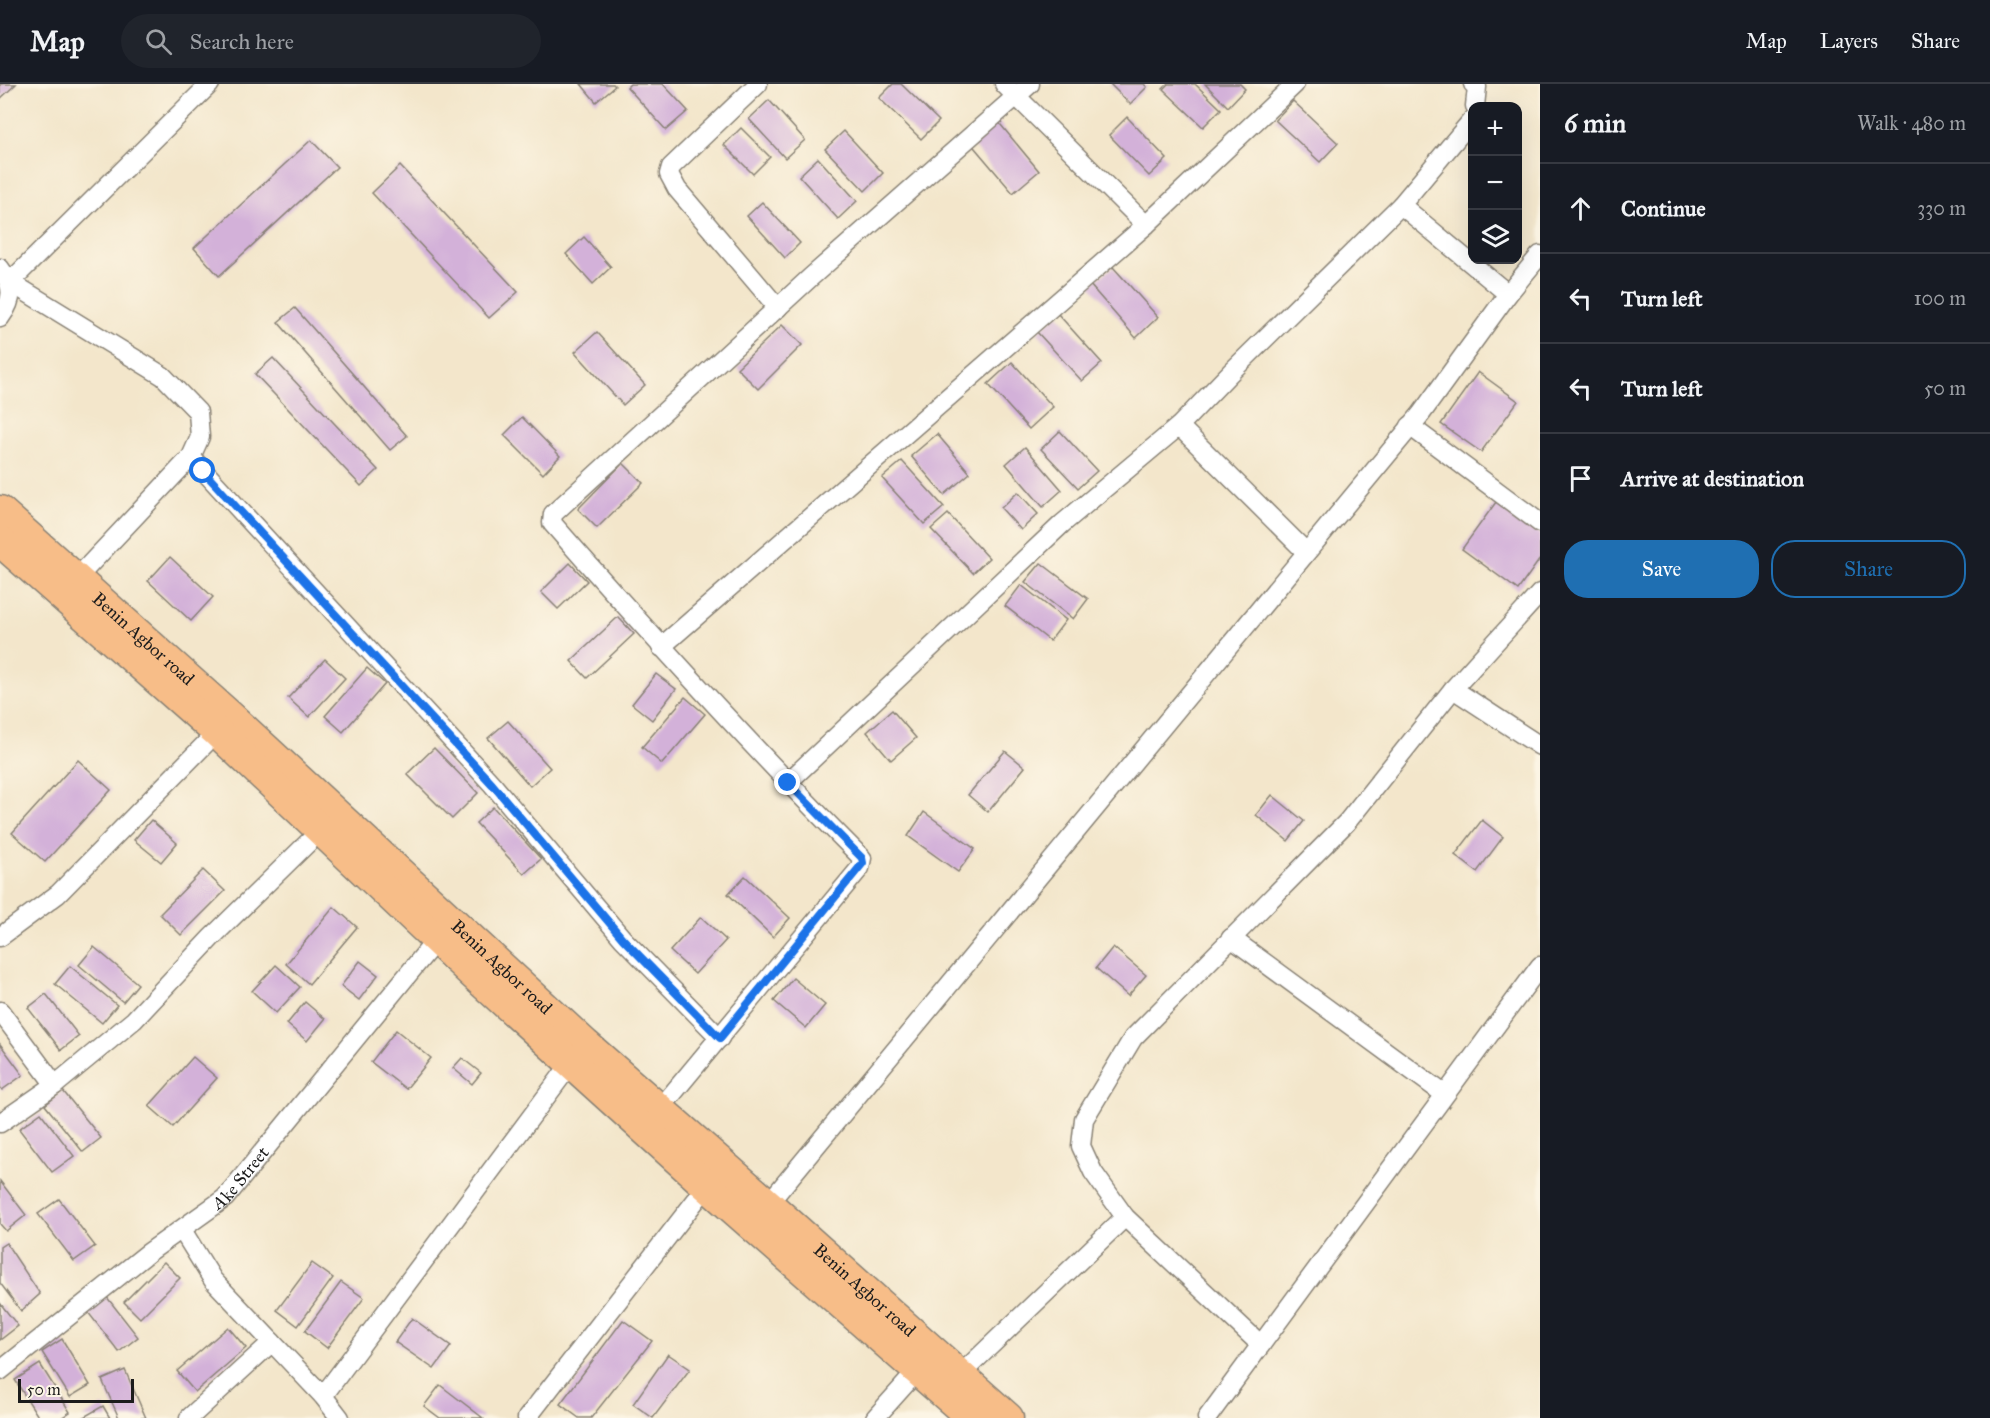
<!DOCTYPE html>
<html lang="en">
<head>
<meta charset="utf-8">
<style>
  body { margin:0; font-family:"IM FELL Great Primer",serif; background:#20242c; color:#f1f3f6 }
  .controls { position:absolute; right:18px; top:18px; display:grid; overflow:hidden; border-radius:12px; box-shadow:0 6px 24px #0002 }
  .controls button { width:54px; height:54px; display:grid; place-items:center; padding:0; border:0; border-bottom:2px solid #363941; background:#171b24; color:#f1f3f6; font:30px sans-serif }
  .scale { position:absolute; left:18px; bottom:15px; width:116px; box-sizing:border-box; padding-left:6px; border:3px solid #1c1c1c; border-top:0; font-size:16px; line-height:21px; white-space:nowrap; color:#1c1c1c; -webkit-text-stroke:4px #fcf5e5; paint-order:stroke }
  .stop { position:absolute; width:18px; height:18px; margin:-14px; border:4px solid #1a73e8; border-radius:50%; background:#fff }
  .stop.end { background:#1a73e8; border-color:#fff; box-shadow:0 2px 6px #0008 }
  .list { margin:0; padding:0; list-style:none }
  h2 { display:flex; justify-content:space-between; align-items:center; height:78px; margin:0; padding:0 24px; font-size:26px }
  h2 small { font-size:20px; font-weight:400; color:#9ea1a6 }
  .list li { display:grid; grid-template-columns:39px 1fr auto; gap:18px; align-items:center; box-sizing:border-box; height:90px; padding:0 24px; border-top:2px solid #363941 }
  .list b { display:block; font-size:22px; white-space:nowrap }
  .list em { font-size:20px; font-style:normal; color:#9ea1a6 }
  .actions { display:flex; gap:12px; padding:18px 24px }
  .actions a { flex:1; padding:14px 0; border:2px solid #1f6fb2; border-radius:24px; text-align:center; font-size:21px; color:#1f6fb2 }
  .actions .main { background:#1f6fb2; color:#fff }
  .icon { flex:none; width:33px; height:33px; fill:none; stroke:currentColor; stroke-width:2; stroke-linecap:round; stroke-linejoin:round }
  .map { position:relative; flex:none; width:1540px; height:1334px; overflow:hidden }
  header { display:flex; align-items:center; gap:36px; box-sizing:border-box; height:84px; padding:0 30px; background:#171b24; border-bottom:2px solid #363941 }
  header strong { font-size:28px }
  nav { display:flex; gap:33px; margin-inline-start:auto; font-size:21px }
  .search { width:420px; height:54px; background:#20242c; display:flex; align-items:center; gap:15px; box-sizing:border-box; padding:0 21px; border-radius:33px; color:#9ea1a6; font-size:22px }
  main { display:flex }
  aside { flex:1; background:#171b24 }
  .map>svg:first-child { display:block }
</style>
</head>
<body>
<header>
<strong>Map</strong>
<div class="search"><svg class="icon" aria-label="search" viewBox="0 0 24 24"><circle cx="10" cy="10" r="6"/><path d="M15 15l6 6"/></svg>Search here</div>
<nav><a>Map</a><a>Layers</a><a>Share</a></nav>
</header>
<main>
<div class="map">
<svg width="1540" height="1334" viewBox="0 0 1540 1334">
  <rect width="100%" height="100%" fill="#fcf5e5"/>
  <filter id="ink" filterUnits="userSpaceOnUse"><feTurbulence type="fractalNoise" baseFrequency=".0167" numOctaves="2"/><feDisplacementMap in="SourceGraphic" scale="12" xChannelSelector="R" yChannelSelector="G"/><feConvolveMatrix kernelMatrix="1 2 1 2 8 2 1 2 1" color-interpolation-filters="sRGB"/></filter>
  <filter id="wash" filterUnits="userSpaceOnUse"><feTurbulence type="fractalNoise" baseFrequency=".008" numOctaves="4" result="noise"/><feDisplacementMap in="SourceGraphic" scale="24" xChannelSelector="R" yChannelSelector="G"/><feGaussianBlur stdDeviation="1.35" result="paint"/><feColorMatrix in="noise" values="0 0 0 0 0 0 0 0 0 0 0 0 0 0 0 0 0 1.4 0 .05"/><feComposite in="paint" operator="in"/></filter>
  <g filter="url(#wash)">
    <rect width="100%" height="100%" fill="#f3e6cb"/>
    <g id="blocks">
      <!-- building -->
      <g fill="#d3b1d9">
        <polygon points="0,0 16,0 0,15"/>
        <polygon points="581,0 613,0 615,2 596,18"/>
        <polygon points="630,0 663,0 688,27 666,46 627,3"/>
        <polygon points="893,0 901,0 939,37 921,55 879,14"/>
        <polygon points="1110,0 1144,0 1147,3 1130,20"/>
        <polygon points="1168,0 1195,0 1221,25 1203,43 1163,5"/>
        <polygon points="1205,0 1240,0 1245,5 1228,23"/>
        <polygon points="769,16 805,56 785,74 749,35"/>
        <polygon points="1293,17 1338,59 1320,78 1275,36"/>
        <polygon points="1127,33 1167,75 1149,92 1109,51"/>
        <polygon points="996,35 1039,87 1013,109 969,57"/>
        <polygon points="741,44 770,73 753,90 724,61"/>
        <polygon points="844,47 883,89 865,107 825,65"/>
        <polygon points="311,56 337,83 219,192 194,164"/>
        <polygon points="818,74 857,117 838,135 799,92"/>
        <polygon points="400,82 518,208 489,234 372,109"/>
        <polygon points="762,118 800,159 785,174 747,132"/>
        <polygon points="584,153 611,183 593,200 566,170"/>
        <polygon points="1113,183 1158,233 1136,254 1090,201"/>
        <polygon points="295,224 407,352 390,366 278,238"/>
        <polygon points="1058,230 1102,279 1082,297 1037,248"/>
        <polygon points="782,241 802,261 758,305 737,284"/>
        <polygon points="597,248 645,301 623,321 575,268"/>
        <polygon points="273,274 378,386 361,402 255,290"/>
        <polygon points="1012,278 1053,323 1029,345 988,300"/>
        <polygon points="1478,288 1518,317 1481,368 1441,340"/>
        <polygon points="522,333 560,372 543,390 504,351"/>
        <polygon points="1060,347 1097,387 1078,404 1041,365"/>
        <polygon points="937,350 970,389 944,411 911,372"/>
        <polygon points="1025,363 1062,406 1043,423 1006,380"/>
        <polygon points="902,377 944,423 924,440 882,394"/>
        <polygon points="623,379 643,399 597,444 578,425"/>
        <polygon points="1018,408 1038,430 1021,446 1001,424"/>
        <polygon points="1496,418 1540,450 1540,475 1518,506 1462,465"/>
        <polygon points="948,430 989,474 973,489 931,445"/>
        <polygon points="170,473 213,513 191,537 148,497"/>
        <polygon points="570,479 587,497 558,525 541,508"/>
        <polygon points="1041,479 1088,515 1073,535 1025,498"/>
        <polygon points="1021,501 1066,536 1050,557 1005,522"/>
        <polygon points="618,533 634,550 587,594 571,577"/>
        <polygon points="325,575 345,594 309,633 288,614"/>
        <polygon points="367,584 385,600 343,648 325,632"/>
        <polygon points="656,590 676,605 652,636 632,620"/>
        <polygon points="685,613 705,630 662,680 642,663"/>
        <polygon points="892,626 916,654 891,676 867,648"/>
        <polygon points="508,637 550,684 530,702 488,654"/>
        <polygon points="434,664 478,709 452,735 407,690"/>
        <polygon points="1005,667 1025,683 988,728 968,711"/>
        <polygon points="78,676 111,706 45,778 12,749"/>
        <polygon points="1272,711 1304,737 1288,757 1256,731"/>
        <polygon points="493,723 541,775 524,790 476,739"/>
        <polygon points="924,728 975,765 958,788 908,752"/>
        <polygon points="151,736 177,759 161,778 134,756"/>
        <polygon points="1482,736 1503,753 1477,788 1455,771"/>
        <polygon points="203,786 225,807 181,851 160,830"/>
        <polygon points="745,792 790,834 773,853 728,810"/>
        <polygon points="334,823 357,843 309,900 286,880"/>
        <polygon points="701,833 726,856 695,890 670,867"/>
        <polygon points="94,863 138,900 123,918 79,881"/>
        <polygon points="1113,863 1146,891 1128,912 1096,884"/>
        <polygon points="360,877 378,891 359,916 341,902"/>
        <polygon points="276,881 300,903 276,929 252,907"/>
        <polygon points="70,882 117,921 102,939 55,900"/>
        <polygon points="793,894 825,921 806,944 774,917"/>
        <polygon points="46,910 79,952 61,966 28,924"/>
        <polygon points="305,918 325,935 307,957 287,940"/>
        <polygon points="396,946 431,974 406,1005 371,978"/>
        <polygon points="0,960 23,991 2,1006 0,1003"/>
        <polygon points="193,973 217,994 173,1043 149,1022"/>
        <polygon points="462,974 481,989 472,1000 453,984"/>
        <polygon points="63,1007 101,1054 83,1068 45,1021"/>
        <polygon points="41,1029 74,1072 52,1088 19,1045"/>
        <polygon points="0,1097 26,1131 6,1147 0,1140"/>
        <polygon points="59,1115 95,1162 74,1177 38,1130"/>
        <polygon points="6,1159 40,1210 21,1227 0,1199 0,1163"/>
        <polygon points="164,1178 180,1194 140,1234 124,1218"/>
        <polygon points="312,1179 333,1194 298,1242 277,1226"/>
        <polygon points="341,1198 364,1214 327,1264 305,1247"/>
        <polygon points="106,1212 138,1253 119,1268 87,1227"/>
        <polygon points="0,1219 18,1242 0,1256"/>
        <polygon points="412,1234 451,1262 434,1285 395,1258"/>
        <polygon points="623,1236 652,1257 591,1334 579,1334 560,1320"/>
        <polygon points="228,1243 246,1264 195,1308 177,1287"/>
        <polygon points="62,1255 90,1301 70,1313 42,1268"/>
        <polygon points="668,1270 690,1285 653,1334 633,1320"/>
        <polygon points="40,1280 70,1328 61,1334 39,1334 15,1296"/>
        <polygon points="125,1286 146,1334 119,1334 102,1296"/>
        <polygon points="440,1301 483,1334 440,1334 424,1322"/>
        <polygon points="103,1322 110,1334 82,1334"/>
      </g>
    </g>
  </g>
  <g filter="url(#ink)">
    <use href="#blocks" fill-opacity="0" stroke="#888174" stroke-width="1.5"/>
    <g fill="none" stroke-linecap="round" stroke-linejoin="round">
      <!-- minor casing -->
      <g stroke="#888174" stroke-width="21">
        <g id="minor">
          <polyline points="758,0 671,83 669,90 677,105 778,224"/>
          <polyline points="1004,0 1146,141"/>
          <polyline points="1473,0 1477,3 1475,22"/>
          <polyline points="1472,36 1401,121 1508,210"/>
          <path d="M0,184C14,202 14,215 0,234"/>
          <polyline points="1179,342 1306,468"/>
          <polyline points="1410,342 1540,439"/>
          <polyline points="191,373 492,700 623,855 720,954"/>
          <polyline points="76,495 191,373 200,353 198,328 163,292 10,198 210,0"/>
          <polyline points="1540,509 1453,605 1540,662"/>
          <polyline points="661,563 1146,141 1295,0"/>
          <polyline points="787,699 1062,440 1179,342 1231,288 1401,121"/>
          <polyline points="0,853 58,810 217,648"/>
          <polyline points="1231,854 1444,1010"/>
          <polyline points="0,927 55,1001"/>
          <path d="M659,1026L860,784L862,774C754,666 652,553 552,439L553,430L811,193L1030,0"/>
          <polyline points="0,1039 55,1001 134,936 211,854 321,746"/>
          <polyline points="768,1120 1421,330 1508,210 1540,171"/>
          <polyline points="182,1146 213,1196 323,1312 340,1334"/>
          <polyline points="1261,1261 1125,1133 1093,1088 1081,1062 1084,1035 1133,954 1347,738 1453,605"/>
          <path id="s1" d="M0,1287L148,1169L225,1114L437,855"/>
          <polyline points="960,1291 1125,1133"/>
          <polyline points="323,1312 572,978"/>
          <polyline points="189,1334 272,1258"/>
          <polyline points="527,1334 707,1102"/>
          <polyline points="875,1334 918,1286"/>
          <polyline points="1207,1334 1540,882"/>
        </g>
      </g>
      <!-- trunk casing -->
      <g stroke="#888174" stroke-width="33">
        <g id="trunk">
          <path id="s2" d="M0,427L231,633L585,960L768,1120L1008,1334"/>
          <polyline points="0,457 217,648 473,890 707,1102 972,1334"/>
        </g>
      </g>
      <!-- minor -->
      <use href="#minor" stroke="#fff" stroke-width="18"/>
      <!-- trunk -->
      <use href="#trunk" stroke="#f7bd88" stroke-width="30"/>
    </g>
  </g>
  <g fill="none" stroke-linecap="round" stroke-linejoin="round" filter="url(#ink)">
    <!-- route -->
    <polyline stroke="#1a73e8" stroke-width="8" points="203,387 492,700 623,855 720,954 863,779 862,774 788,699"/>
  </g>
  <g text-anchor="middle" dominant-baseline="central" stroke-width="4.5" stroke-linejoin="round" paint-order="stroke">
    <!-- street labels -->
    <g font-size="18" fill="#1c1c1c" stroke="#fcf5e5">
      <text stroke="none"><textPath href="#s2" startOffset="192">Benin Agbor road</textPath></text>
      <text stroke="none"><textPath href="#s2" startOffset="678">Benin Agbor road</textPath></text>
      <text stroke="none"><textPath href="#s1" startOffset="309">Ake Street</textPath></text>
      <text stroke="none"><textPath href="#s2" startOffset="1164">Benin Agbor road</textPath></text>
    </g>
  </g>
</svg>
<div class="controls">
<button>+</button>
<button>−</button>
<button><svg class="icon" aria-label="layers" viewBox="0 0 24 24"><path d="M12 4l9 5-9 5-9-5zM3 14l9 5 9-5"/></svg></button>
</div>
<div class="scale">50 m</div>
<div class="stop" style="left:203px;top:387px"></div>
<div class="stop end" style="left:788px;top:699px"></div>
</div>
<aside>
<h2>6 min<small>Walk · 480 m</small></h2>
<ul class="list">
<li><svg class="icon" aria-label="ahead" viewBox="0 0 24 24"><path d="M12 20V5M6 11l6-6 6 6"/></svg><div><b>Continue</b></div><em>330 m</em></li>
<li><svg class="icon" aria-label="left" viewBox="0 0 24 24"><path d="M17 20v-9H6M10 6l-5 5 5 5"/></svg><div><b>Turn left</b></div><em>100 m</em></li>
<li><svg class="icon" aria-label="left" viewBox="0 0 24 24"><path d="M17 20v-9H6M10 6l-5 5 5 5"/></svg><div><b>Turn left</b></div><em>50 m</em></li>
<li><svg class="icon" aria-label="arrive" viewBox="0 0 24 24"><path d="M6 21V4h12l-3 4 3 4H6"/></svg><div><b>Arrive at destination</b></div></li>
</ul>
<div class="actions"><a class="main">Save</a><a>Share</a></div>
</aside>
</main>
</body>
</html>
